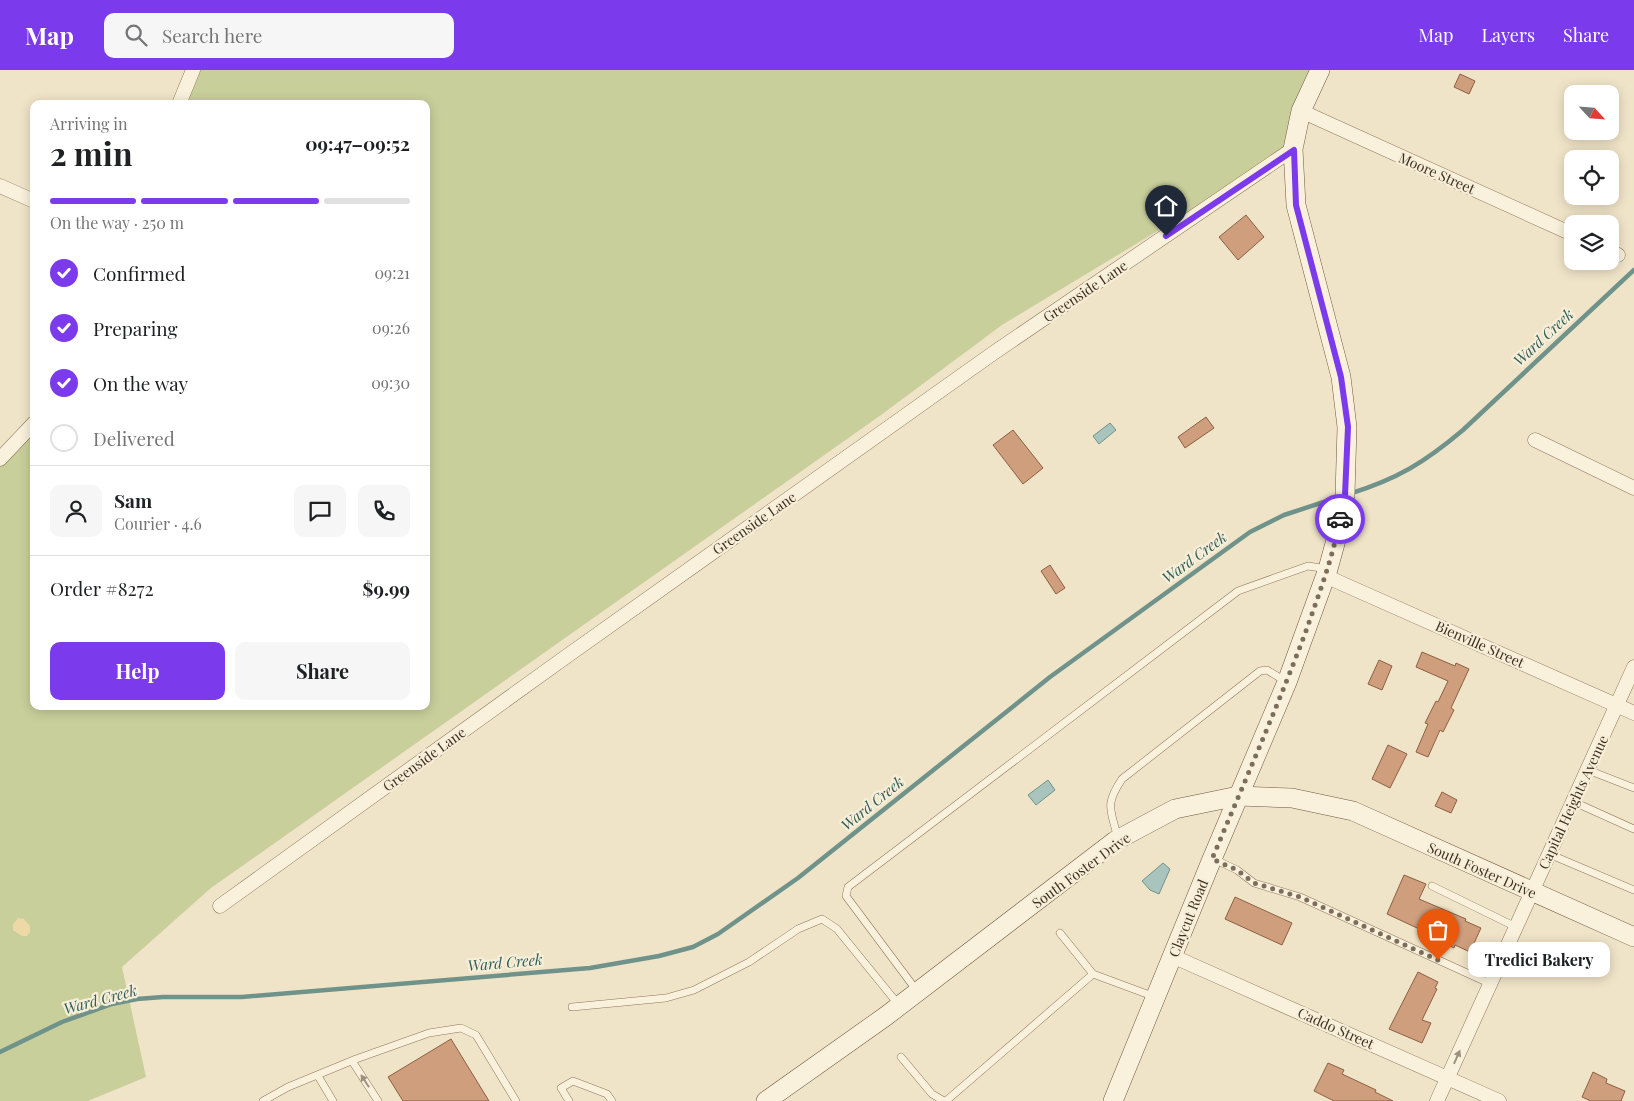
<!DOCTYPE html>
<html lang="en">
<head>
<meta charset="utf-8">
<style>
	body { margin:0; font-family:"Playfair Display",serif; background:#f6f6f6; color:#202124; height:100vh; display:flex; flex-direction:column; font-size:19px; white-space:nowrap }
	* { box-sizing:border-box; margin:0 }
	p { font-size:16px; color:#757577 }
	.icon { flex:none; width:28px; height:28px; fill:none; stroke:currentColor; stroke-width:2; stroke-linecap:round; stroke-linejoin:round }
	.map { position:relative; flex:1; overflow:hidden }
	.panel { position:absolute; left:30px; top:30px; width:400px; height:610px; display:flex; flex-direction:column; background:#fff; border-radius:10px; box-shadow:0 2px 12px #0003 }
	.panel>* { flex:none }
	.needle { width:32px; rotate:116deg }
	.controls { position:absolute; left:1564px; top:15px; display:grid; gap:10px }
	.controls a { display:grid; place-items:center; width:55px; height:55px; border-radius:10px; background:#fff; box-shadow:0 2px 12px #0003; font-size:25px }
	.pin { position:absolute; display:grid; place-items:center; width:42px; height:42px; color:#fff; margin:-51px -21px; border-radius:50% 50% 50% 0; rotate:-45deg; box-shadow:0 0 5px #0007 }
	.pin .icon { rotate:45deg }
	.courier { position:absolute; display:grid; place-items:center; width:50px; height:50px; margin:-25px; border:4px solid #7c3aed; border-radius:50%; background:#fff; color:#222; box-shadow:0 1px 6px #0007 }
	.bubble { position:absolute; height:35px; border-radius:10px; background:#fff; box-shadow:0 2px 12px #0003; font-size:16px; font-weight:700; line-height:35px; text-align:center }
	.summary em { font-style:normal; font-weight:700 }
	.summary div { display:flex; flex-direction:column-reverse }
	.summary { display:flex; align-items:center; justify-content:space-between; height:85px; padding:0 20px }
	h1 { font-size:32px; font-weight:700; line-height:38px }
	.bar { display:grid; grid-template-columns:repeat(4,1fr); gap:8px 5px; align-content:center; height:60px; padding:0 20px }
	.bar i { height:6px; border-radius:4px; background:#e0e0e0 }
	.bar .selected { background:#7c3aed }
	.bar p { grid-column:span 4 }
	.line { display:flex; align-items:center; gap:12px; padding:0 20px; border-top:1px solid #e0e0e0 }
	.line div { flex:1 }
	.round { display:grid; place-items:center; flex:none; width:52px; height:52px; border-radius:10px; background:#f6f6f6 }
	ol { padding:0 20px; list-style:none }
	li { display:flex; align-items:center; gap:15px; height:55px }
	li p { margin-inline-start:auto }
	li .icon { padding:5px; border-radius:50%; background:#7c3aed; color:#fff; stroke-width:4 }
	li:last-child { color:#757577 }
	li i { width:28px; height:28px; border:2px solid #e0e0e0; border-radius:50% }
	.primary-button { display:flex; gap:10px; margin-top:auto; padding:10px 20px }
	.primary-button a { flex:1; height:58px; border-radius:10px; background:#7c3aed; color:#fff; font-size:20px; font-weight:700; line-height:58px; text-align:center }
	.primary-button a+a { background:#f6f6f6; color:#202124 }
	header { display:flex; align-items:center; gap:30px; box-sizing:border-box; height:70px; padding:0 25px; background:#7c3aed; color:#fff }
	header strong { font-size:24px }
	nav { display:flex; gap:28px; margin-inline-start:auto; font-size:18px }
	.search { width:350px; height:45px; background:#f6f6f6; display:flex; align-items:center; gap:12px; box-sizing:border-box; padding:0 18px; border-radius:10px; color:#757577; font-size:19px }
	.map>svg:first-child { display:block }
	.green { fill:#c9cf9b }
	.sand { fill:#ecd9a5 }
	.water { fill:#a9c4bc; stroke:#6f938a }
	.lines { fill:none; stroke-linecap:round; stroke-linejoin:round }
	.stream { stroke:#6f938a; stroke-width:4.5 }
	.building { fill:#cf9f7d; stroke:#8d5f41 }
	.lane-casing { stroke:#8d765c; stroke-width:8 }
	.street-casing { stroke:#8d765c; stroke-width:15 }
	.secondary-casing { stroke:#6f573f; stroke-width:20 }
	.lane { stroke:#faf1dc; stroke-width:7 }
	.street { stroke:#faf1dc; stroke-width:14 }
	.secondary { stroke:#faf1dc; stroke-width:19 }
	.oneway { fill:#9c907e }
	.done { stroke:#7c6e5b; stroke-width:5; stroke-dasharray:0 9 }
	.route { stroke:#7c3aed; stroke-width:6 }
	.labels { text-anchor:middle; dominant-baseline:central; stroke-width:4.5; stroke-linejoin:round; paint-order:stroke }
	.street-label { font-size:14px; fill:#3d2e20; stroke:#f7eed8 }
	.water-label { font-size:15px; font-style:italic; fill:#2f5d5a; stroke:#f7eed8 }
</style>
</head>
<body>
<header>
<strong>Map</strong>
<div class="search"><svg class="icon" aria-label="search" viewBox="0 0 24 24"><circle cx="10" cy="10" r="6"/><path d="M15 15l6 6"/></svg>Search here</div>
<nav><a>Map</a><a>Layers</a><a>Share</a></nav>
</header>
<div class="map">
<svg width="1634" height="1031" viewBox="0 0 1634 1031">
	<rect width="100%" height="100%" fill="#f0e4c8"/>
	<path class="green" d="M192,0H1325L1293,79L1002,255L881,345L211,818L122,897L146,1007L88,1031H0V390L34,353V636H426V34H177Z"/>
	<path class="sand" d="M18,848L24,849L30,856V862L27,866H22L13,860V854Z"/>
	<g class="water">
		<path d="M1110,353L1116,360L1099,374L1093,366Z"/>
		<path d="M1048,710L1055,720L1036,735L1028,725Z"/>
		<path d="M1163,793L1170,799L1159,824L1150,820L1142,811Z"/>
	</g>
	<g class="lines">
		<g class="stream">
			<path d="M1349,424C1397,409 1424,393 1463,360L1634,200"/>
			<path d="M0,982L62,952L112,934L137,929L163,927H242L590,898L659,886L693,877L718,864L798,808L1050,607L1250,462L1284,445L1339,427"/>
		</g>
	</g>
	<g class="building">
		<path d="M1460,4L1475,11L1469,24L1454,17Z"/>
		<path d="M1246,145L1264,167L1238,190L1219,167Z"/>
		<path d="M1206,347L1214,358L1185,378L1178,367Z"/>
		<path d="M1013,360L1043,398L1023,414L993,375Z"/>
		<path d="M1050,495L1065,518L1056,524L1041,501Z"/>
		<path d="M1422,582L1455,596L1456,593L1469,599L1451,638L1454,640L1443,662L1440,660L1428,687L1416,682L1428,654L1425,653L1436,631L1438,632L1448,611L1416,597Z"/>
		<path d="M1379,590L1392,596L1382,620L1368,614Z"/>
		<path d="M1388,675L1407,684L1390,718L1372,709Z"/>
		<path d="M1442,722L1457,730L1451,743L1435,736Z"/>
		<path d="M1404,805L1426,814L1419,829L1466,849L1465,851L1481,858L1470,882L1455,875L1454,878L1430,866V864L1387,844Z"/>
		<path d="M1235,827L1292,853L1282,875L1225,849Z"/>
		<path d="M1418,902L1438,912L1435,918L1437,919L1422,950L1431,953L1422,973L1389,959Z"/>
		<path d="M451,969L489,1031H403L388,1007Z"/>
		<path d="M1328,993L1344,1000L1342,1004L1376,1020L1375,1022L1393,1031H1334L1314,1021Z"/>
		<path d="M1593,1002L1607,1009L1606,1013L1625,1021L1621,1031H1591L1582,1027Z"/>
	</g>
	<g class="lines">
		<defs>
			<g id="lane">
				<path d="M1588,700L1634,718"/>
				<path d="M1574,732L1634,759"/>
				<path d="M1118,769C1111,739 1104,736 1122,709L1260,601L1267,600L1287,612"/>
				<path d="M1549,784L1634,820"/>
				<path d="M1214,789L1237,800L1254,813L1300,827L1491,914"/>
				<path d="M1432,816L1516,857"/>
				<path d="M1060,863L1093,904L1155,927"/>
				<path d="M917,921L846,826L848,817L1238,521L1308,496L1328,499"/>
				<path d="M572,937L666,928L694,920L749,892L798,859L822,849L837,859L898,934"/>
				<path d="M901,987L932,1024L944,1031"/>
				<path d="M352,991L378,1031"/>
				<path d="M318,1006L333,1031"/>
				<path d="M263,1031L288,1017L356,989L429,963L461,958L476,965L516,1031"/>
				<path d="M569,1031L561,1018L573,1011L607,1024L612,1031"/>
				<path d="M946,1031L1093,904"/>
			</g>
			<g id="street">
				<path d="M179,34L193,0"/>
				<path d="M1301,41L1572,164"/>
				<path d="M0,116L34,131"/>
				<path d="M1610,181L1618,185"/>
				<path d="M1535,370L1634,418"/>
				<path d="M0,389L34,353"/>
				<path d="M1325,506L1634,643"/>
				<path d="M220,836L560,591L992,284L1293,79"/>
				<path d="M1172,886L1499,1031"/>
				<path d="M1437,1031L1634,597"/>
			</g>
			<g id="secondary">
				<path d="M766,1031L886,946L1115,771L1175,739L1238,726L1292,728L1353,741L1634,867"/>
				<path d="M1113,1031L1212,789L1287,612L1328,499L1339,459L1345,425L1347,357L1341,307L1296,135L1293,79L1301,41L1320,0"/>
			</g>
		</defs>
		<use href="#lane" class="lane-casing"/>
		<use href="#street" class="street-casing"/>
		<use href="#secondary" class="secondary-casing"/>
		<use href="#lane" class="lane"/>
		<use href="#street" class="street"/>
		<use href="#secondary" class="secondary"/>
	</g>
	<defs><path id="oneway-solid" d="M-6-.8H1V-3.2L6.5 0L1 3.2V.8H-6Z" transform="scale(1.25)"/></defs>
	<g class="oneway">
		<use href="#oneway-solid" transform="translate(1457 987) rotate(-66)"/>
		<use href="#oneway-solid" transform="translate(365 1011) rotate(-123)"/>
	</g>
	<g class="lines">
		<path class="done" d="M1340,449C1333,487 1319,524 1306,561C1277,638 1244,713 1212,789L1237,800L1254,813L1300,827L1438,890"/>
		<path class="route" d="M1166,166L1294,80L1296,135L1341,307L1348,357L1345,425L1340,449"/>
	</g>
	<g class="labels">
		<g class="street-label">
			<text transform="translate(1437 103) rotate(24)">Moore Street</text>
			<text transform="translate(1085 221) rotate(-34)">Greenside Lane</text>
			<text transform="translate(754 453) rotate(-35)">Greenside Lane</text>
			<text transform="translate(1480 574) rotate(24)">Bienville Street</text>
			<text transform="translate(424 689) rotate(-36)">Greenside Lane</text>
			<text transform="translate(1573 732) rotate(-65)">Capital Heights Avenue</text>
			<text transform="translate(1081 800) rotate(-36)">South Foster Drive</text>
			<text transform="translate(1482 800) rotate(24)">South Foster Drive</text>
			<text transform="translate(1188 848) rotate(-68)">Claycut Road</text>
			<text transform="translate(1336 958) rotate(24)">Caddo Street</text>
		</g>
		<g class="water-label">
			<text transform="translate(1543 267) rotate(-43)">Ward Creek</text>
			<text transform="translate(1194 487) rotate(-36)">Ward Creek</text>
			<text transform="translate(872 733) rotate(-39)">Ward Creek</text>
			<text transform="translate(505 892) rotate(-5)">Ward Creek</text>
			<text transform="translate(100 929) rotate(-15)">Ward Creek</text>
		</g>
	</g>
</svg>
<div class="controls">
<a><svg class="needle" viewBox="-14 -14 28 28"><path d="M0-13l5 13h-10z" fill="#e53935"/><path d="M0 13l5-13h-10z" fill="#757577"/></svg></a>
<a><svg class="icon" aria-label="locate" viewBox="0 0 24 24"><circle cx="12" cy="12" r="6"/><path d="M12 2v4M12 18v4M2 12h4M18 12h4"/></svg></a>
<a><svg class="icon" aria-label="layers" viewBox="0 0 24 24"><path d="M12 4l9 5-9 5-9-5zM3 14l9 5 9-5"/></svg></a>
</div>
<div class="pin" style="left:1438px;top:890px;background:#ea580c"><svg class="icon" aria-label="bag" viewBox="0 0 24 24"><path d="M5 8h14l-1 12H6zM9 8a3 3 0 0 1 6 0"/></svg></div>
<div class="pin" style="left:1166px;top:166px;background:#1f2937"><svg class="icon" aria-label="home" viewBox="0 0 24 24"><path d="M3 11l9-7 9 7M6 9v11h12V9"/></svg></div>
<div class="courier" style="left:1340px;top:449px"><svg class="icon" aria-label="car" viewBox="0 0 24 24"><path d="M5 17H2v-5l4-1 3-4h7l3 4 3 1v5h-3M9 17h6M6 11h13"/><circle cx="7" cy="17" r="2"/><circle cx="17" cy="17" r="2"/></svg></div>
<div class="bubble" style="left:1468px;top:872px;width:142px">Tredici Bakery</div>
<section class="panel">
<div class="summary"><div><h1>2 min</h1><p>Arriving in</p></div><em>09:47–09:52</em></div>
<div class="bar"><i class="selected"></i><i class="selected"></i><i class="selected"></i><i></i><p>On the way · 250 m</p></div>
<ol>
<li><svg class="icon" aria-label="check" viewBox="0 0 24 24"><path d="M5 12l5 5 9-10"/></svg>Confirmed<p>09:21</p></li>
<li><svg class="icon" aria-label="check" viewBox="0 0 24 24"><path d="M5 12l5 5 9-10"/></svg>Preparing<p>09:26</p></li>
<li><svg class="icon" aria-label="check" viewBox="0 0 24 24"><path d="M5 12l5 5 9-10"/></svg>On the way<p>09:30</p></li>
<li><i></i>Delivered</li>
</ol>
<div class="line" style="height:90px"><a class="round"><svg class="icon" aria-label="person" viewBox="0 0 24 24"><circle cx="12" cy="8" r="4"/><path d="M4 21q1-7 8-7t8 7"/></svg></a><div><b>Sam</b><p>Courier · 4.6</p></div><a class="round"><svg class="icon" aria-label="chat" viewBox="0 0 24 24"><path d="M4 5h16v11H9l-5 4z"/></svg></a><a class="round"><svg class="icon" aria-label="phone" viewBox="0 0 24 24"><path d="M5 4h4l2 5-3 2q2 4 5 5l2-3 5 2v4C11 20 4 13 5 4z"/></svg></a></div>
<div class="line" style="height:65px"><div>Order #8272</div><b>$9.99</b></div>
<div class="primary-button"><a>Help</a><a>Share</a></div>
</section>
</div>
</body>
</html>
